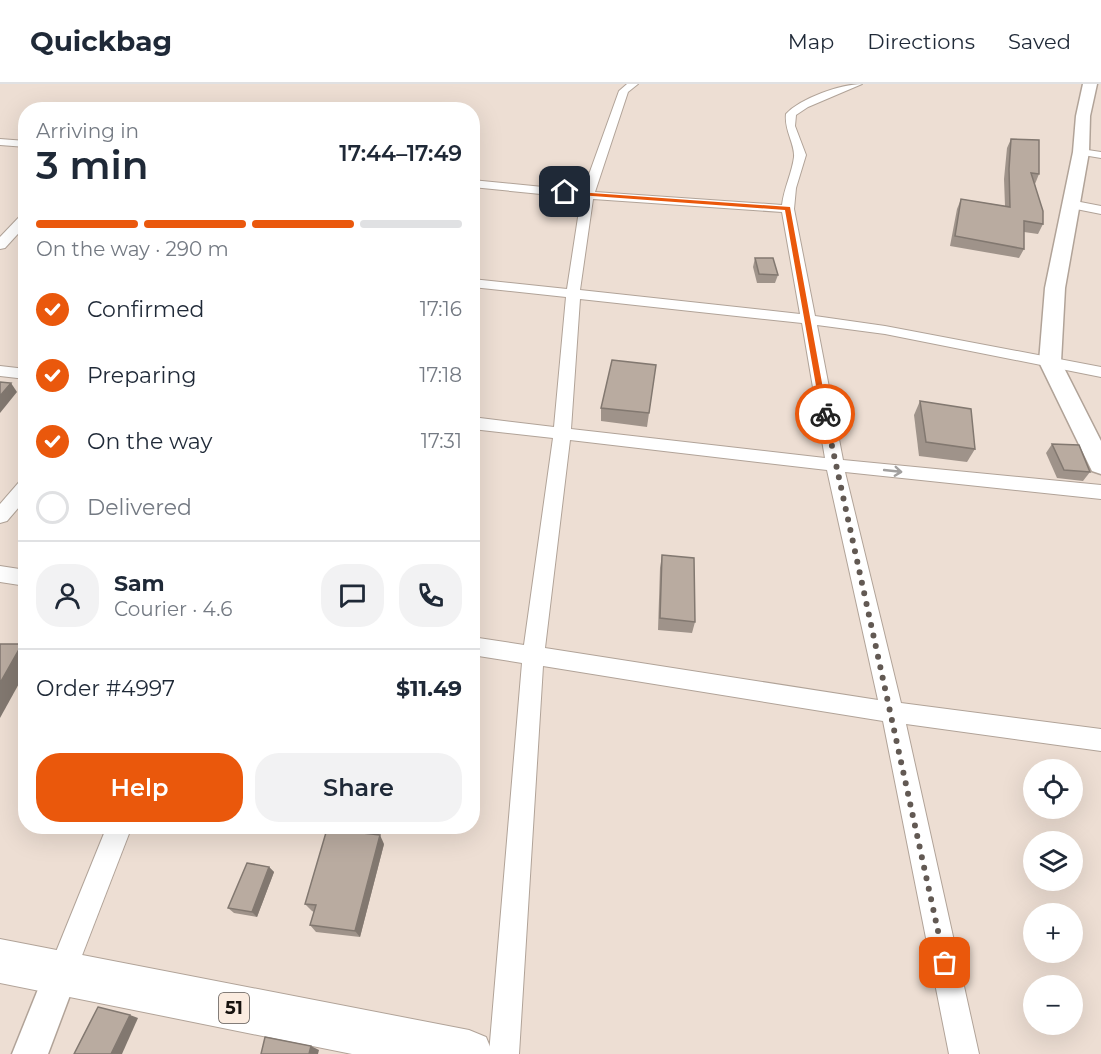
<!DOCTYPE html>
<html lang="en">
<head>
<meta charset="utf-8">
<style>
	body { margin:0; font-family:Montserrat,sans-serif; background:#f2f2f3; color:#1f2937; height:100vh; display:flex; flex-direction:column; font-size:22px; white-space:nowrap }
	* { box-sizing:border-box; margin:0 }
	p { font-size:20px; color:#747a83 }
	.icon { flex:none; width:33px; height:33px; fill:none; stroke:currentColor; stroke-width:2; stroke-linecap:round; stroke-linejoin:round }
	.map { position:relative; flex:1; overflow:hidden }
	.sheet { position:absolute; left:18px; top:18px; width:462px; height:732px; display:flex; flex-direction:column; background:#fff; border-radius:24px; box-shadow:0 6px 24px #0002 }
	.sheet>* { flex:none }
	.tools { position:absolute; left:1023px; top:675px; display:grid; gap:12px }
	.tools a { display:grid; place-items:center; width:60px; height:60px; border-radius:50%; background:#fff; box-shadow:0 6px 24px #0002; font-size:30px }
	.pin { position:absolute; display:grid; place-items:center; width:51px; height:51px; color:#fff; margin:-26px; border-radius:12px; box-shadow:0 3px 9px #0006 }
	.courier { position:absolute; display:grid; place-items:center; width:60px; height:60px; margin:-30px; border:4px solid #ea580c; border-radius:50%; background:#fff; color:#222; box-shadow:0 2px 8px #0007 }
	.summary em { font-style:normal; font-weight:600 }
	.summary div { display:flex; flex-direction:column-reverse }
	.summary { display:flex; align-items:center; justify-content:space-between; height:102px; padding:0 18px }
	h1 { font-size:39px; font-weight:600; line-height:45px }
	.bar { display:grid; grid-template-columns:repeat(4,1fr); gap:9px 6px; align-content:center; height:72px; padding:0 18px }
	.bar i { height:8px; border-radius:4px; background:#e0e1e3 }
	.bar .current { background:#ea580c }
	.bar p { grid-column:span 4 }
	.line { display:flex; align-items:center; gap:15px; padding:0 18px; border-top:2px solid #e0e1e3 }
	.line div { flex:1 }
	.round { display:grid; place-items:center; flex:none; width:63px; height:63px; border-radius:24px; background:#f2f2f3 }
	ol { padding:0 18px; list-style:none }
	li { display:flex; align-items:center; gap:18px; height:66px }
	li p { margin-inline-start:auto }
	li .icon { padding:6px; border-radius:50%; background:#ea580c; color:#fff; stroke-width:4 }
	li:last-child { color:#747a83 }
	li i { width:33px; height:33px; border:3px solid #e0e1e3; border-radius:50% }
	.primary-button { display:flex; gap:12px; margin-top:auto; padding:12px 18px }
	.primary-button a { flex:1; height:69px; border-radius:24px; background:#ea580c; color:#fff; font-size:24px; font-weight:600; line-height:69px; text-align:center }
	.primary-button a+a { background:#f2f2f3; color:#1f2937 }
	header { display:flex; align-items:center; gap:36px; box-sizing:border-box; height:84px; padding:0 30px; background:#fff; border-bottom:2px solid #e0e1e3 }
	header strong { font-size:28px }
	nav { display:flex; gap:33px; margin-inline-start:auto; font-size:21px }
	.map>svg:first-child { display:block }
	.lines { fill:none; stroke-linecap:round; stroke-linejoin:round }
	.minor-casing { stroke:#b1a398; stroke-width:2 }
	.tertiary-casing { stroke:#b1a398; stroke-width:3 }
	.secondary-casing { stroke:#b1a398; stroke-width:3 }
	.trunk-casing { stroke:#b1a398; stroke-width:2 }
	.minor { fill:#fff; fill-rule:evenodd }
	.tertiary { fill:#fff; fill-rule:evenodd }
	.secondary { fill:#fff; fill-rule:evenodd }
	.trunk { fill:#fff; fill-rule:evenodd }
	.wall { fill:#9f938a }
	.shaded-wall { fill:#827870 }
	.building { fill:#b9aba0; stroke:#827870; stroke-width:1.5 }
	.oneway { stroke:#a2a09f }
	.route { fill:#ea580c }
	.done { stroke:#625953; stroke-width:6; stroke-dasharray:0 10.8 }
	.labels { text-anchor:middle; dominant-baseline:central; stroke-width:5; stroke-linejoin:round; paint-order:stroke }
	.shield { fill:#fbece0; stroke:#5b534d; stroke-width:1.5 }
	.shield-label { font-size:18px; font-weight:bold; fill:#17120e }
</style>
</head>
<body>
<header>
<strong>Quickbag</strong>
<nav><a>Map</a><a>Directions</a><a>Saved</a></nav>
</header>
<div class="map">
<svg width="1101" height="970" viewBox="0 0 1101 970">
	<rect width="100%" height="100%" fill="#edded3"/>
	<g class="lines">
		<defs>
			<g id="minor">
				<path d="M627,0H638L628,8L595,108L782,121C784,104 792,89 794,73C795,60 784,46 786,30C801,14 841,0 862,0L808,23L796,31L795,42L806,71L796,104L794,125L815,232L885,242L1101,283V293L885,250L817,241L843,376L1101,401V415L845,388L901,619L1101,645V667L906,640L979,970H949L883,637L543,582L519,970H489L522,579L472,571V553L524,561L553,354L472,345V333L554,343L566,213L472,203V195L567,205L581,114L472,103V96L583,107L619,7ZM593,115L782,128L800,230L580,206ZM580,215L802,239L825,374L571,345ZM570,356L827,386L878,616L545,564Z"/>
				<path d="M0,55L26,57V63L0,61Z"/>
				<path d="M1081,65L1101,68V74L1077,70L1075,68Z"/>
				<path d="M1070,116L1101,122V130L1066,123L1064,120Z"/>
				<path d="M26,129V141L5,164L0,165V153L22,130Z"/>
				<path d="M0,282L26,285V295L0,292Z"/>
				<path d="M26,396V415L7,437L0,439V420L20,397Z"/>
				<path d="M0,482L26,486V502L0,498Z"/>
				<path d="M107,742H132L71,900L61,904L51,900L47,890Z"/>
			</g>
			<path id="tertiary" d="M61,873L73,878L78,890L48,970H12L49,878Z"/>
			<path id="secondary" d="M1083,0H1097L1090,32L1089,68L1065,204L1061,278L1101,357V390L1092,387L1089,381L1039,278L1045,204L1073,68L1076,32Z"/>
			<path id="trunk" d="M0,855L469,946L486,953L493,970H352L0,899Z"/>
		</defs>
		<use href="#minor" class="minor-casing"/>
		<use href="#tertiary" class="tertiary-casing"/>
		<use href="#secondary" class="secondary-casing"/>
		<use href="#trunk" class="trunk-casing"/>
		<use href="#minor" class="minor"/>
		<use href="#tertiary" class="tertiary"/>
		<use href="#secondary" class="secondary"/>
		<use href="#trunk" class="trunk"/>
	</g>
	<g class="wall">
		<path d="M1011,55L1039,90L1035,100L1043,140L1038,150L1024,148V165L1019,174L950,162L957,125L961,115L1005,122L1004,95L1007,64Z"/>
		<path d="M755,174L778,191L775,199H757L753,183Z"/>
		<path d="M656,281L647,343L601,337V324Z"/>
		<path d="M920,317L975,365L967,378L919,372L914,331Z"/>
		<path d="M1052,360L1090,388L1083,397L1057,394L1046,369Z"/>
		<path d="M662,471L695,538L692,549L658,546L660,484Z"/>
		<path d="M384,760L360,853L316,848L310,841L314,828L312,827L305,820Z"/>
		<path d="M269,783L274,788L257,833L234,829L228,824Z"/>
	</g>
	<g class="shaded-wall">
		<path d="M11,299L17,308L0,329V312Z"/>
		<path d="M22,560L26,564V587L0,634V599Z"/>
		<path d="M380,751L384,760L360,853L355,847Z"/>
		<path d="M269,783L274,788L257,833L252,828Z"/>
		<path d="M130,931L138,934L122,970H111Z"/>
		<path d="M311,962L319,966L318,970H309Z"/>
	</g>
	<g class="building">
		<path d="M1011,55L1039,56V90L1031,89L1043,127V140L1024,137V165L955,152L961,115L1010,123L1009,85Z"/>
		<path d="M755,174H773L778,191L759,190Z"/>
		<path d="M612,276L656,281L649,329L601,324Z"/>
		<path d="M0,298L11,299L0,312Z"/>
		<path d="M920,317L971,325L975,365L926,358Z"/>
		<path d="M1052,360L1079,361L1090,388L1064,386Z"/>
		<path d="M662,471L694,474L695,538L660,534Z"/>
		<path d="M0,560H22L0,599Z"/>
		<path d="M327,745L380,751L355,847L310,841L316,821L305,820Z"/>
		<path d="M247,779L269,783L252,828L228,824Z"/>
		<path d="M98,923L130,931L111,970H74Z"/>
		<path d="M265,953L311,962L309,970H261Z"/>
	</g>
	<defs><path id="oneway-shaft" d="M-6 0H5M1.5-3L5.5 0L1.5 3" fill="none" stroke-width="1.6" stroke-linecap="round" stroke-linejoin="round" transform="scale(1.5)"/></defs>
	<use class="oneway" href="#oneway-shaft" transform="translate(893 387) rotate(6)"/>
	<path class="route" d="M563,107L790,123L828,332L821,330L785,126L565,110Z"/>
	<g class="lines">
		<path class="done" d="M825,330L945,879"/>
	</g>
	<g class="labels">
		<rect class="shield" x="219" y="909" width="30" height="30" rx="4.5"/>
		<g class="shield-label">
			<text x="234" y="924">51</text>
		</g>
	</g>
</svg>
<div class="tools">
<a><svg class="icon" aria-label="locate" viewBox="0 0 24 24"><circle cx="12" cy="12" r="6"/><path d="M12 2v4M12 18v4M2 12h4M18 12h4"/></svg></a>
<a><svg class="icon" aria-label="layers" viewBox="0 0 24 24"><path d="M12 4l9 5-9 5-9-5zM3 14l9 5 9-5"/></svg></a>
<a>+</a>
<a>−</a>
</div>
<div class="pin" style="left:945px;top:879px;background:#ea580c"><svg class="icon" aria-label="bag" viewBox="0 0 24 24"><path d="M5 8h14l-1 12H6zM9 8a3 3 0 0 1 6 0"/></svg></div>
<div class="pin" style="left:565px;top:108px;background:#1f2937"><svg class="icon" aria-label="home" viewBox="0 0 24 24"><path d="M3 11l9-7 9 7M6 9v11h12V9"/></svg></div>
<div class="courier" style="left:825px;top:330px"><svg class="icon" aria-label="bike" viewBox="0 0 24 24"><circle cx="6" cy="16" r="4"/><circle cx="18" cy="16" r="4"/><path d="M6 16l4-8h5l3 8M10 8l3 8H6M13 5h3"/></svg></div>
<section class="sheet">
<div class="summary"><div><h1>3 min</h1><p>Arriving in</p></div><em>17:44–17:49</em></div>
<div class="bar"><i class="current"></i><i class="current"></i><i class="current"></i><i></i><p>On the way · 290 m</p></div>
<ol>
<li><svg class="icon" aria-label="check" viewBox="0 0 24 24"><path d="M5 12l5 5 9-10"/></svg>Confirmed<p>17:16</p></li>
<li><svg class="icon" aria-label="check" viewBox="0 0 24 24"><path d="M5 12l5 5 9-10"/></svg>Preparing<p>17:18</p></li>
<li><svg class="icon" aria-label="check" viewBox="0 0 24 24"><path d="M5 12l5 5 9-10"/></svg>On the way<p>17:31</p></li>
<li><i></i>Delivered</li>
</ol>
<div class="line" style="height:108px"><a class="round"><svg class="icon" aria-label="person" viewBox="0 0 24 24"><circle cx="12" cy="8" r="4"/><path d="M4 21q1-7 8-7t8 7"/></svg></a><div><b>Sam</b><p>Courier · 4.6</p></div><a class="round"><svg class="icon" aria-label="chat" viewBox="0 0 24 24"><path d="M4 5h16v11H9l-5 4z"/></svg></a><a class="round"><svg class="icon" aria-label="phone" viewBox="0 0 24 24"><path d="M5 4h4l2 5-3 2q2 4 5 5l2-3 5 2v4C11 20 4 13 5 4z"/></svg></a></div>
<div class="line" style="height:78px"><div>Order #4997</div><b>$11.49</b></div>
<div class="primary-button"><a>Help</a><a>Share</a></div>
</section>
</div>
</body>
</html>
